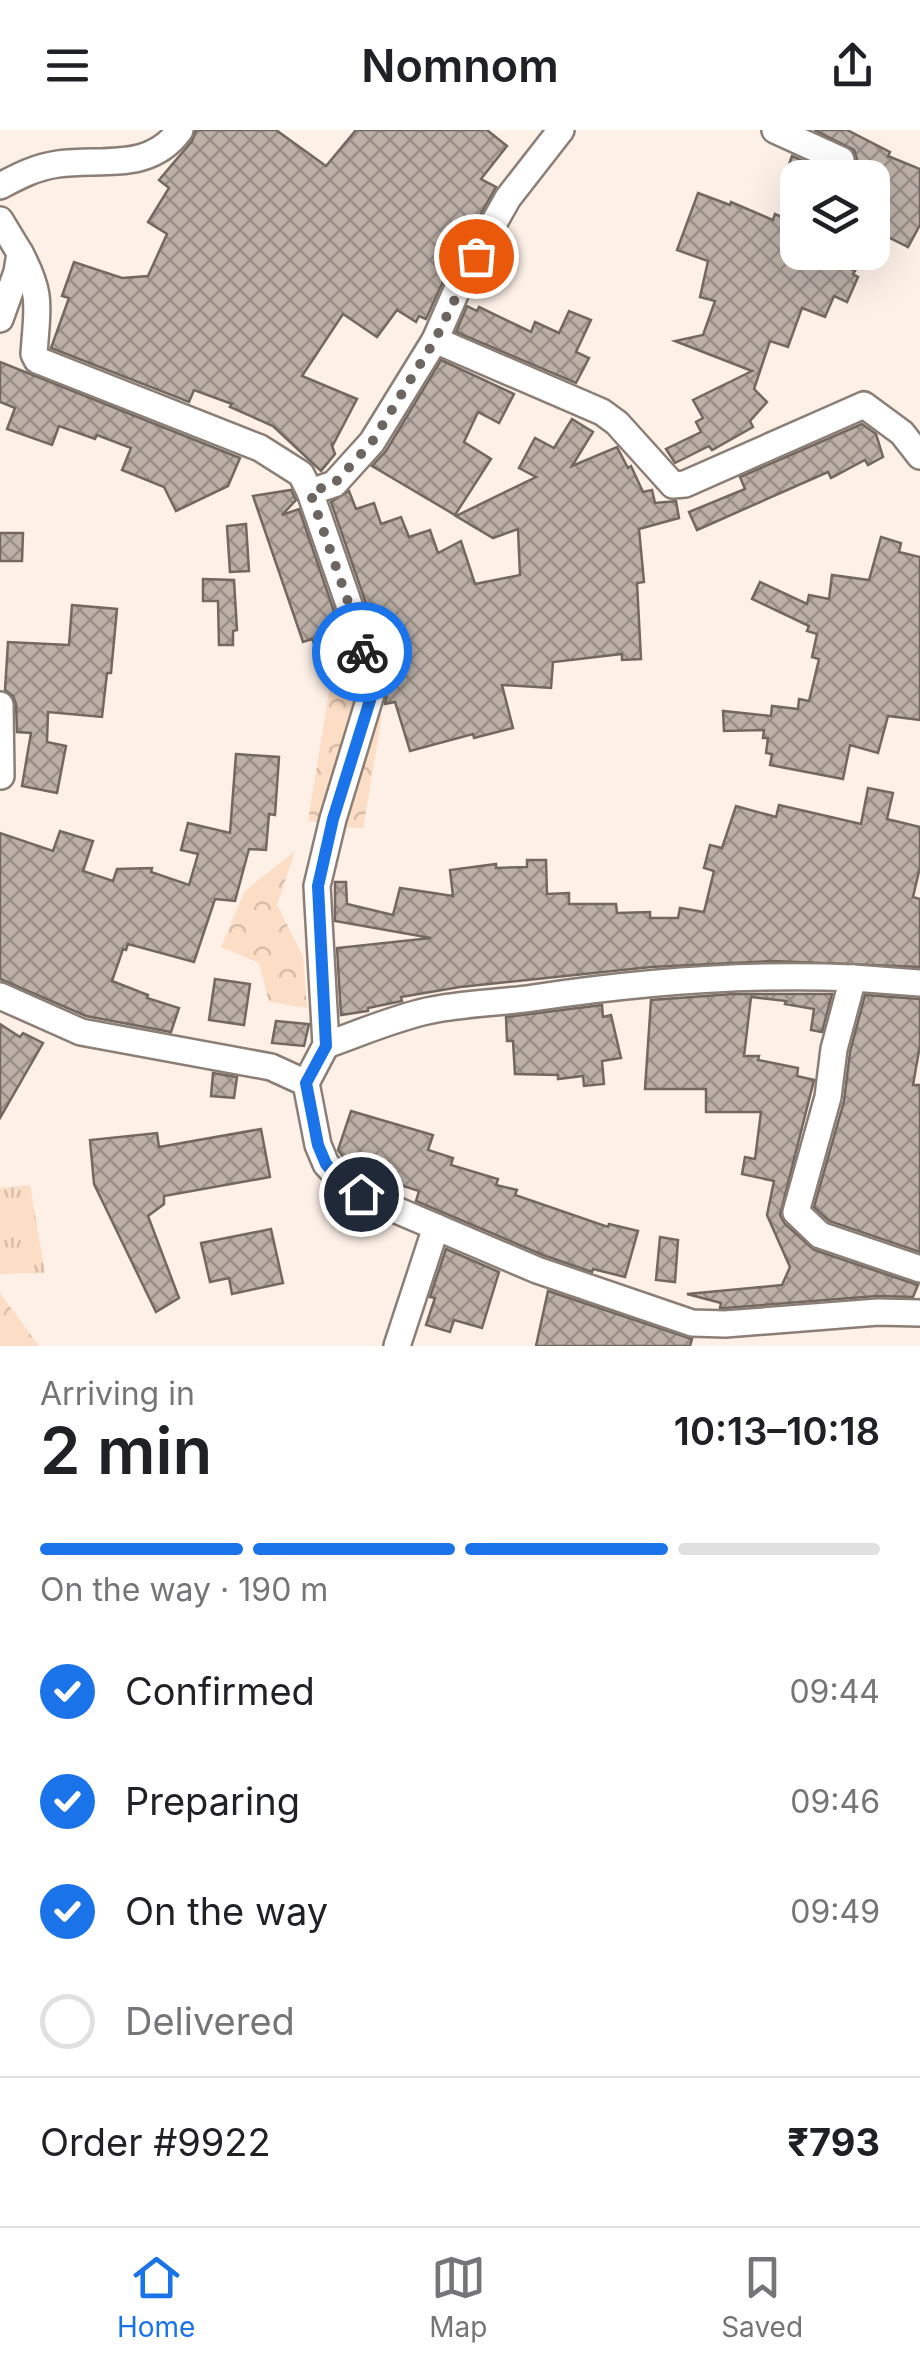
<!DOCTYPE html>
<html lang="en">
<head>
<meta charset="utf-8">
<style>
	body { margin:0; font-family:Inter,sans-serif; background:#f6f6f6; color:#202124; height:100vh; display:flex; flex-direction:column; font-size:38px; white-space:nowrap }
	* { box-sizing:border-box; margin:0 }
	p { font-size:32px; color:#757577 }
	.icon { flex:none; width:55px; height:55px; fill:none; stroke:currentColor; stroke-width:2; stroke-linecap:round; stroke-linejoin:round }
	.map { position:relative; height:1216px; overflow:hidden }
	.details { display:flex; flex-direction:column; background:#fff; flex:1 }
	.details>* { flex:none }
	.buttons { position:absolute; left:780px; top:30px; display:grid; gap:20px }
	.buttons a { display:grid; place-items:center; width:110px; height:110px; border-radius:20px; background:#fff; box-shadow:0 10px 40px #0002; font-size:50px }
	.pin { position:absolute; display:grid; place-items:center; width:85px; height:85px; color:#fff; margin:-42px; border:5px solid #fff; border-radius:50%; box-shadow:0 2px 10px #0007 }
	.courier { position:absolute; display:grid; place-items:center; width:100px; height:100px; margin:-50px; border:8px solid #1a73e8; border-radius:50%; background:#fff; color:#222; box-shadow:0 2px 12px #0007 }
	.overview em { font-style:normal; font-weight:600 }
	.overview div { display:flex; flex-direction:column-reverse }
	.overview { display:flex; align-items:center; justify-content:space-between; height:170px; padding:0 40px }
	h1 { font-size:65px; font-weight:600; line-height:75px }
	.bar { display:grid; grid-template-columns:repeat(4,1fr); gap:15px 10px; align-content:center; height:120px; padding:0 40px }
	.bar i { height:12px; border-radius:8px; background:#e0e0e0 }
	.bar .current { background:#1a73e8 }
	.bar p { grid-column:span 4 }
	.line { display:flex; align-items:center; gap:25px; padding:0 40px; border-top:2px solid #e0e0e0 }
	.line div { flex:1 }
	ol { padding:0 40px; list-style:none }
	li { display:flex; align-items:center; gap:30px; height:110px }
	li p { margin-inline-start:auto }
	li .icon { padding:10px; border-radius:50%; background:#1a73e8; color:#fff; stroke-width:4 }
	li:last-child { color:#757577 }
	li i { width:55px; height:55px; border:5px solid #e0e0e0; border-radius:50% }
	header { display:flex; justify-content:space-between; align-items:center; height:130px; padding:0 40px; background:#fff; font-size:45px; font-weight:600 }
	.menu { display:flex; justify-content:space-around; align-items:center; height:140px; border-top:2px solid #e0e0e0; background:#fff; font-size:28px; color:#757577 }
	.menu a { display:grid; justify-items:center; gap:5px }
	.menu .current { color:#1a73e8 }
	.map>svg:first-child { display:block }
	.grass { fill:url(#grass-tufts) }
	.forest { fill:url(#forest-crowns) }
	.building { fill:url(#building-cross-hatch); stroke:#73685f; stroke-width:2.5 }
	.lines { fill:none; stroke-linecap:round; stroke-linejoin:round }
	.minor-casing { stroke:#8a7e76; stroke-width:30 }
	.minor { stroke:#fff; stroke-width:25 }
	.done { stroke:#6d6560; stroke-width:10; stroke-dasharray:0 18 }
	.route { stroke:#1a73e8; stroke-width:12 }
</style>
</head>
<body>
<header><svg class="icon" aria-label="menu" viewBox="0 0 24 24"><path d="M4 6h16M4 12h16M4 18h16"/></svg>Nomnom<svg class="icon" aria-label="share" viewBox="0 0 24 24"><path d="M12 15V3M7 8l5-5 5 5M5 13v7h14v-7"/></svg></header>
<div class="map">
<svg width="920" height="1216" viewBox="0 0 920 1216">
	<defs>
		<pattern id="grass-tufts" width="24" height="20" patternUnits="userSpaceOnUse" patternTransform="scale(2.5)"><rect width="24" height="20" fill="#fcddc5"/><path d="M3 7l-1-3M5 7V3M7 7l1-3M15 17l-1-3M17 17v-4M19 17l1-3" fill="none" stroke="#d8bda8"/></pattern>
		<pattern id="forest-crowns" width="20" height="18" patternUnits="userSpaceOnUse" patternTransform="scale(2.5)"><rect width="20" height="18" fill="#fcddc5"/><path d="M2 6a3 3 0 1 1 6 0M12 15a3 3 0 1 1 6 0" fill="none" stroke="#d8bda8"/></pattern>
		<pattern id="building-cross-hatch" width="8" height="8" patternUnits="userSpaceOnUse" patternTransform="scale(2.5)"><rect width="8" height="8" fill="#bcb0a7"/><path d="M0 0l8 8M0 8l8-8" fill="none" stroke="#988e87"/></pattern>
	</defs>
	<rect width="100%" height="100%" fill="#fdf0e7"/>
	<path class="grass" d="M30,1055L45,1143L0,1144V1058Z"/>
	<g class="forest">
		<path d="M330,555L382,585L363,699L308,691Z"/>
		<path d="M295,721L277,775L303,826L307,878L269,872L259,833L221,817L245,761Z"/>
		<path d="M0,1163L39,1216H0Z"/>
	</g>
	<g class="building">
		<path d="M196,0H276L326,36L356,0H487L507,16L481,49L496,57L445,147L426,189L419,186L416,192L397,180L377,207L343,184L302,246L357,269L333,315L331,313L335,324L321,341L273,296L230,277L232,274L194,260L189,272L51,218L69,168L62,166L74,132L122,148L148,146L167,104L148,92L169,58L159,50L192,11Z"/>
		<path d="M814,0H847L890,22L888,26L920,39V95L908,117L872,99V48H815L788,37L792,26L835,45L844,46L855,38L857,29L854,20Z"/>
		<path d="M698,63L730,75L731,72L773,90L775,84L798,94L786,121L824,138L828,128L855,141L853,144L858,147L847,172L834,166L825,187L802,178L788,217L770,211L754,259L767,272L750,291L753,297L712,320L709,316L675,333L666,319L701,302L696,292L703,288L693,270L752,241L675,211L703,205L715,171L700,167L708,131L677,120Z"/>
		<path d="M467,176L477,181L479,177L531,202L535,192L559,203L569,181L591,190L576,222L589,228L576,253L456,202Z"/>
		<path d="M441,230L514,264L499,293L478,282L464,312L491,329L455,385L372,336L386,321Z"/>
		<path d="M0,232L240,328L228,356L176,381L164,357L122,340L131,318L97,305L95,309L59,296L52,315L7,299L15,278L0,272Z"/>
		<path d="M572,289L593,302L572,336L617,317L628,338L631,336L643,362L652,360L655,373L676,371L679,388L639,399L644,452L637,453L641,529L622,530V524L553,532L551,558L502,555L513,598L474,608L473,604L410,621L395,572L385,574L387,560L370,485L331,372L349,361L356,379L374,373L381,394L401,387L409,407L430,400L438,423L461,411L475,454L520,445L518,399L493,408L456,386L536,347L519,338L535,308L554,318Z"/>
		<path d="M862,294L876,304L883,327L868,335L865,330L831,348L828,342L697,400L689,382L745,359L740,347Z"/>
		<path d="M291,360L296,370L282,385L299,379L338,493L349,540L338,545L327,521L319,525L312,509L303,512L253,366Z"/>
		<path d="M246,394L249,441L230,442L227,396Z"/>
		<path d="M0,403H23L22,431H0Z"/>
		<path d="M881,407L901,413L899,422L920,427V590L888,586L878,623L850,615L843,649L770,635L772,624L766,623L768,608H763L764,600L724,601L723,581L771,586L772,576L798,579L799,569L809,571L819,529L812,527L817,504L807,501L809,496L752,469L760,452L807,474L809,465L829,469L832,445L869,450Z"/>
		<path d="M203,449L234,450L237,500L233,501V515H219L218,471H203Z"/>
		<path d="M72,475L117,479L111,543H107L102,587L48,582L47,612L66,616L57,663L22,656L31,603L17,602L16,574L13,566L5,560L8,512L69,515Z"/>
		<path d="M236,624L279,627L275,685L269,684L266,720L249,719L235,771L215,769L194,832L128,814L126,820L123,819L112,851L148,865L147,868L179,878L171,902L86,886L0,849V703L53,721L60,701L93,711L83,741L113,751L117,739L152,738L151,742L189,755L198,724L181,720L188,693L230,703Z"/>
		<path d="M868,658L893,663L887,689L920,697V737L913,767L920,769V837L772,831L651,837L460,857L401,867L402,871L368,878V881L341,885L337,818L431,808L335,791V752H346L347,774L393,785L400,758L453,766L450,740L496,734V738L527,737V730H546L547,764L569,763V774H616L617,783L650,782V788H678L680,778L704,782L714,741L704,738L710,715L722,718L736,676L776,687L779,675L861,694Z"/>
		<path d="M215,849L250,854L244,895L209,890Z"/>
		<path d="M733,864H832L822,902L811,900L814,879L785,874L786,871L751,867L744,926H759L758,930L798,938L797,946L814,950L780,1085L785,1094L814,1120L918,1155L913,1167L877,1166L725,1178H720L721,1173L687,1164L782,1155L790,1137L767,1085L774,1051L742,1044L745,1027L755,1029L761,982H706V959H645L651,870Z"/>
		<path d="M865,865L920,869V915L913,955H920V1122L829,1091L814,1077L844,971L850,922Z"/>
		<path d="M602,875L603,887L611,885L621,928L602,931L604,954L584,956L583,946L558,949V945L515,944L513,911H507L506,887Z"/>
		<path d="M276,891L309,894L304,916L272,913Z"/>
		<path d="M0,894L20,907L23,903L43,913L0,988Z"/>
		<path d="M213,943L237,947L234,968L211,966Z"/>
		<path d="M351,981L433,1005L428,1020L453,1028L451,1035L498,1049L496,1055L517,1060L515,1065L608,1097L609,1094L638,1101L625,1147L593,1139L592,1142L543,1125L416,1071L419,1061L367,1044L366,1048L349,1035L338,1020Z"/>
		<path d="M261,999L270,1047L164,1066V1074L148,1086L179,1168L156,1182L94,1054L90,1010L157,1003L159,1017Z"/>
		<path d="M271,1099L283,1153L232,1164L229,1148L210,1152L201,1113Z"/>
		<path d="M660,1107L678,1110L675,1152L656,1150Z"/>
		<path d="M446,1119L499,1142L482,1198L454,1190L450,1202L426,1195L435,1168L430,1167Z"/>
		<path d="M548,1161L692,1209L690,1216H536Z"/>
	</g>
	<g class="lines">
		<defs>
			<g id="minor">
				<path d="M775,0L841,30"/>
				<path d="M0,56C19,46 36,37 58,34C103,28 150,42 180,0"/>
				<path d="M0,90L20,123L17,142L0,189"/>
				<path d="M20,123C43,166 37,177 34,224L37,230L260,318L301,344L310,362"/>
				<path d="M435,210L602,282L617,293L673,355L685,354L864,275L902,303L920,326"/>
				<path d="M0,575L1,646"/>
				<path d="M853,848L920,853"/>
				<path d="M0,866L81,902L271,937L306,953L318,1015L326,1034L338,1047L361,1065L537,1140L692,1193L725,1194L878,1182L920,1183"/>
				<path d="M326,915C360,903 392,889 427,881C462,873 499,873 533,868C640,852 745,843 853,848L834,919L828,967L796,1082L820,1105L920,1139"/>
				<path d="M306,953L326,915L317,756L333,689L371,564L354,489L310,362L334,354L372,312L435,210L459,155L508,68L561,0"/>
				<path d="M397,1216L436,1097"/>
			</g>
		</defs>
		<use href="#minor" class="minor-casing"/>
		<use href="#minor" class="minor"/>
	</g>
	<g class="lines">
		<path class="done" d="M362,522L354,489L310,362L334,354L372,312L435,210L476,126"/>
		<path class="route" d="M361,1064L338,1048L326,1034L318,1015L306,953L326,916L318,756L333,689L372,564L362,522"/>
	</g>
</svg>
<div class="buttons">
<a><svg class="icon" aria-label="layers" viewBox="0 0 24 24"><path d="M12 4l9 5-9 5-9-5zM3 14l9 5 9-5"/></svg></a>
</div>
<div class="pin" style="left:476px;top:126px;background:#ea580c"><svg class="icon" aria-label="bag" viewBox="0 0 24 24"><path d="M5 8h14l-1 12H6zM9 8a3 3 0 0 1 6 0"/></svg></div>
<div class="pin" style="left:361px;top:1064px;background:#1f2937"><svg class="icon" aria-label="home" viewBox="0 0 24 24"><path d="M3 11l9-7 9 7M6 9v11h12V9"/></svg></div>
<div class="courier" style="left:362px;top:522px"><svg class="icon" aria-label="bike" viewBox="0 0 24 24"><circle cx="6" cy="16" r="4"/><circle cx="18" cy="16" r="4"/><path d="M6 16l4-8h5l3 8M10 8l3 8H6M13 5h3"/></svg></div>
</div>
<section class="details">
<div class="overview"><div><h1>2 min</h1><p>Arriving in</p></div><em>10:13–10:18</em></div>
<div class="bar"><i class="current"></i><i class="current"></i><i class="current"></i><i></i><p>On the way · 190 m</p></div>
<ol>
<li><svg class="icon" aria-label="check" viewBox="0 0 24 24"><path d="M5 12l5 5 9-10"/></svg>Confirmed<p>09:44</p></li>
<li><svg class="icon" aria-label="check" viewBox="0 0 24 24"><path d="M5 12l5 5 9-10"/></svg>Preparing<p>09:46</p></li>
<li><svg class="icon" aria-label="check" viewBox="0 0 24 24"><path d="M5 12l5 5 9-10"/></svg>On the way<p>09:49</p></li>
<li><i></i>Delivered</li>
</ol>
<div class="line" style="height:130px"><div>Order #9922</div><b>₹793</b></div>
</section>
<nav class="menu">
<a class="current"><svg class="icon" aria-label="home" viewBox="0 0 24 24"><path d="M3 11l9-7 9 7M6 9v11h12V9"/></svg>Home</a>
<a><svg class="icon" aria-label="map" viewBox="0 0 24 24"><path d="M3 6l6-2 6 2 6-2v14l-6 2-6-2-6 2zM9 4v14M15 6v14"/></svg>Map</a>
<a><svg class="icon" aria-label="saved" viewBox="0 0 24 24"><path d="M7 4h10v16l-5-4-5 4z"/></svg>Saved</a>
</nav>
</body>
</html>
